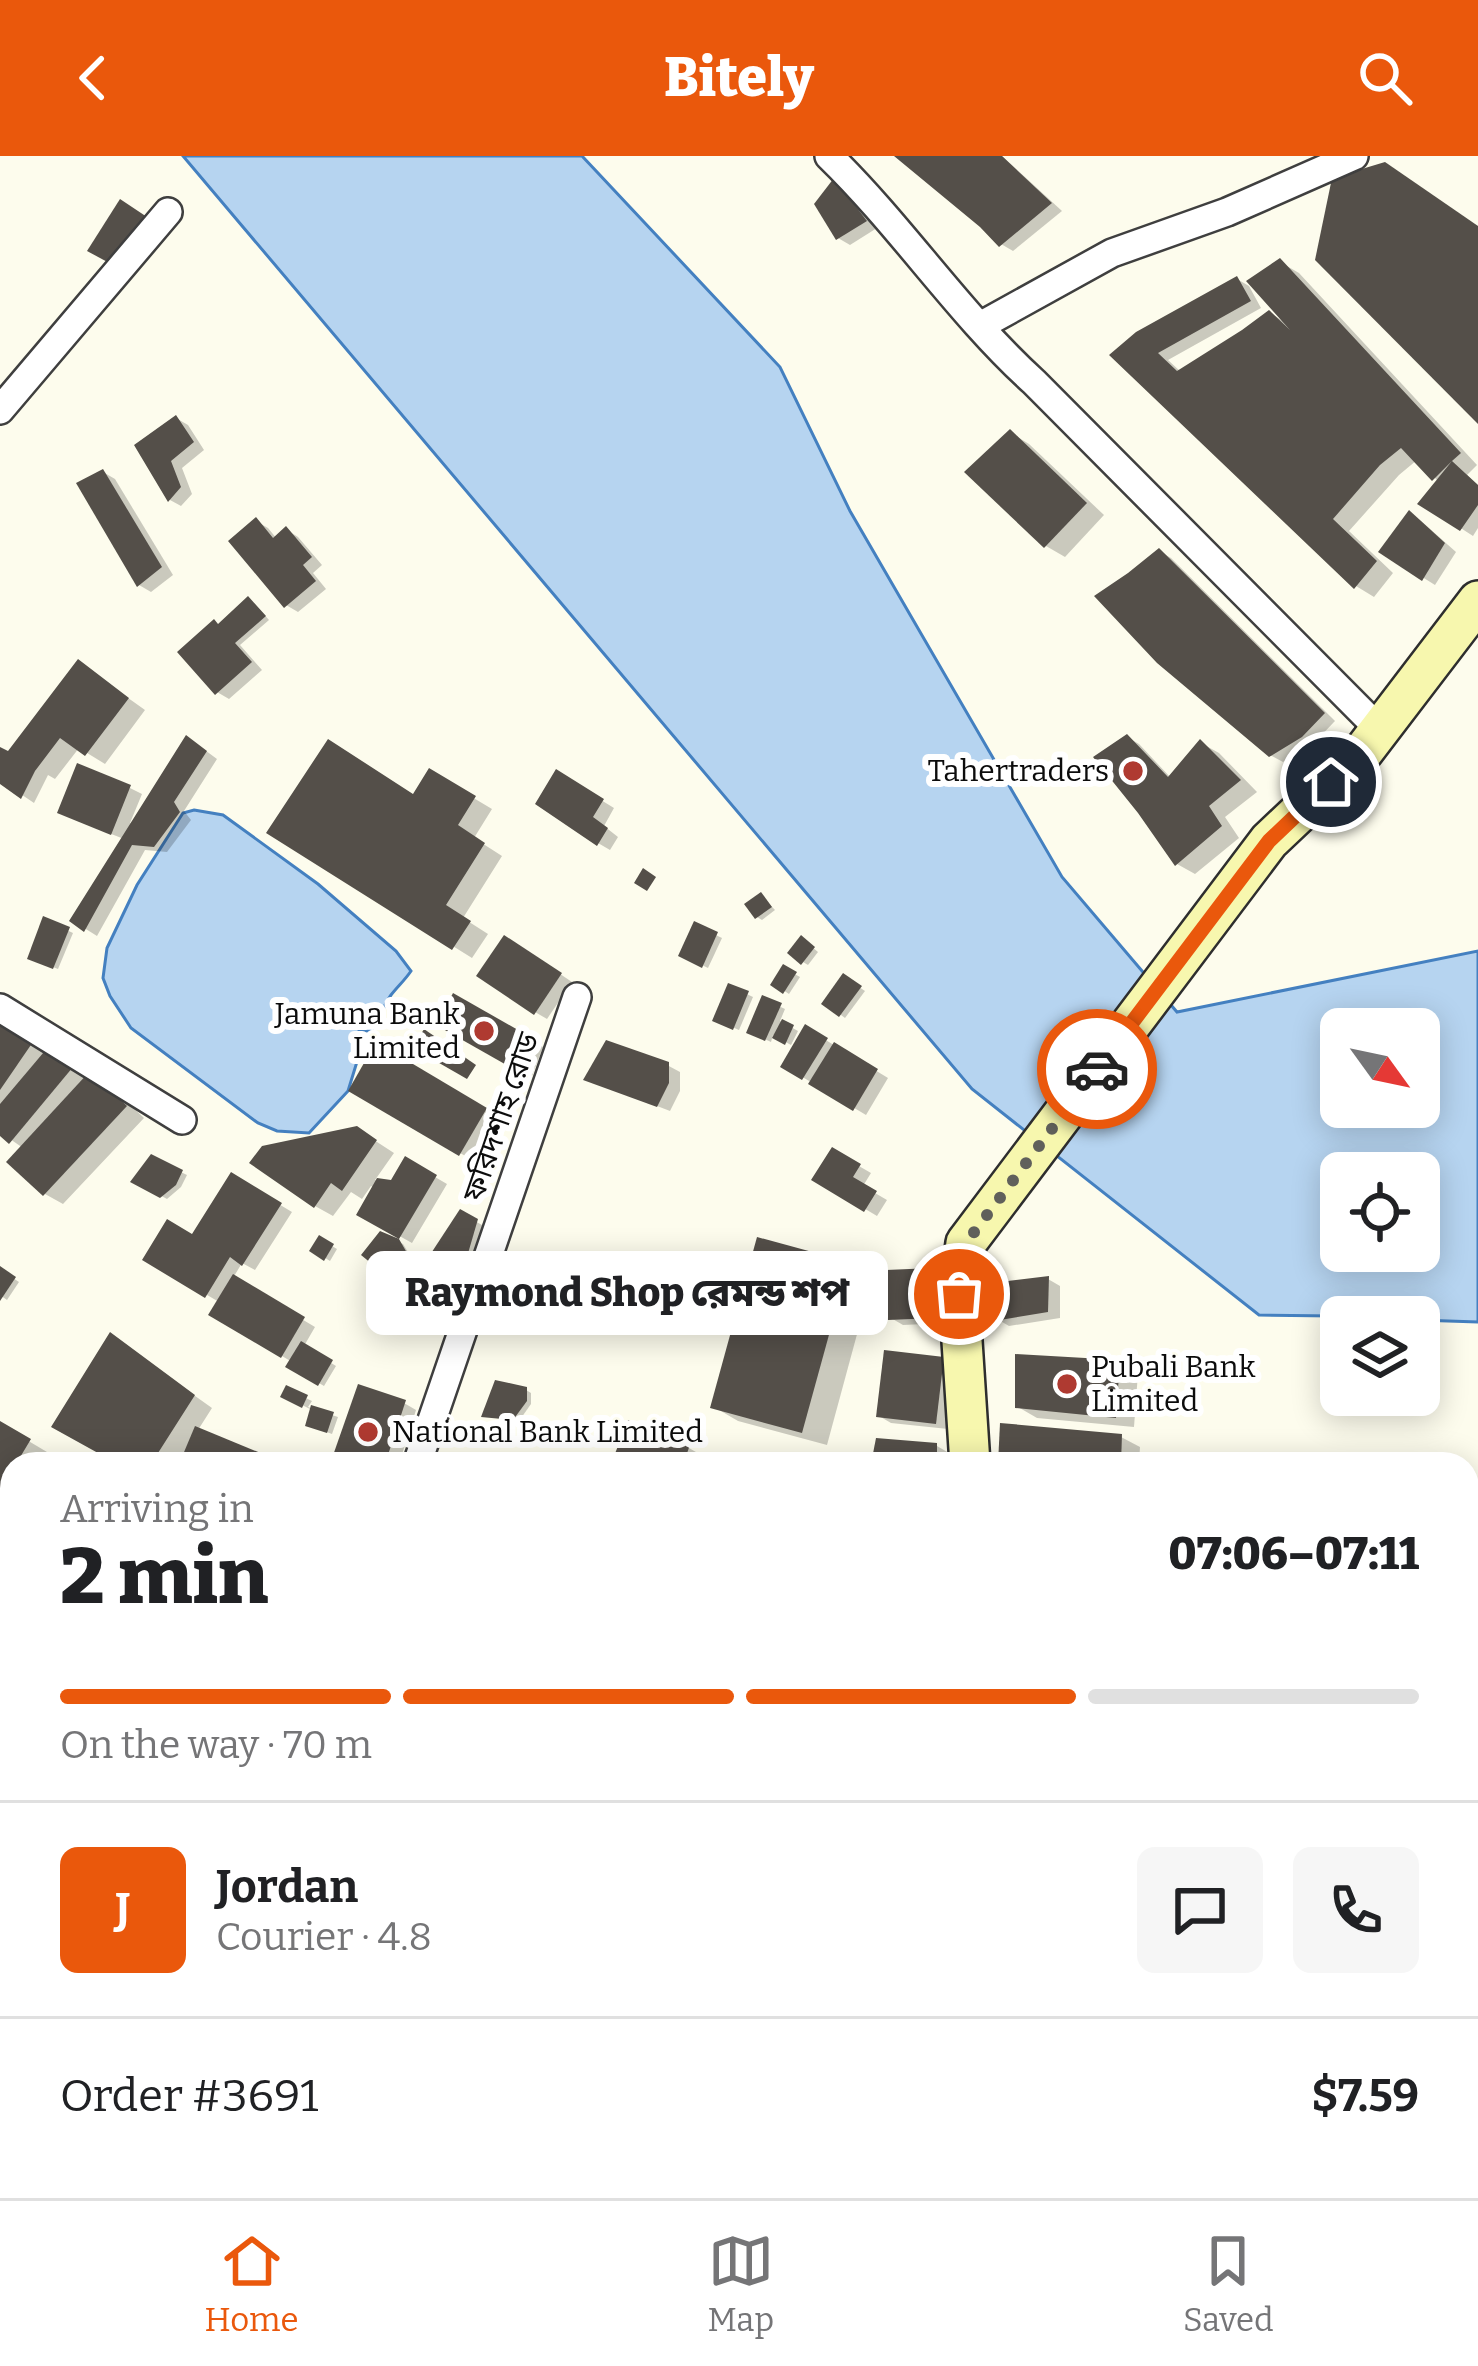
<!DOCTYPE html>
<html lang="en">
<head>
<meta charset="utf-8">
<style>
	body { margin:0; font-family:Bitter,"Noto Sans Bengali",serif; background:#f6f6f6; color:#202124; height:100vh; display:flex; flex-direction:column; font-size:45px; white-space:nowrap }
	* { box-sizing:border-box; margin:0 }
	p { font-size:39px; color:#757577 }
	.icon { flex:none; width:66px; height:66px; fill:none; stroke:currentColor; stroke-width:2; stroke-linecap:round; stroke-linejoin:round }
	.map { position:relative; flex:1; overflow:hidden }
	.drawer { position:absolute; left:0px; top:1296px; width:1479px; height:747px; display:flex; flex-direction:column; background:#fff; border-radius:36px 36px 0 0; box-shadow:0 6px 30px #0003 }
	.drawer>* { flex:none }
	.needle { width:78px; rotate:123deg }
	.buttons { position:absolute; left:1320px; top:852px; display:grid; gap:24px }
	.buttons a { display:grid; place-items:center; width:120px; height:120px; border-radius:18px; background:#fff; box-shadow:0 6px 30px #0003; font-size:60px }
	.pin { position:absolute; display:grid; place-items:center; width:102px; height:102px; color:#fff; margin:-51px; border:6px solid #fff; border-radius:50%; box-shadow:0 3px 12px #0007 }
	.courier { position:absolute; display:grid; place-items:center; width:120px; height:120px; margin:-60px; border:9px solid #ea580c; border-radius:50%; background:#fff; color:#222; box-shadow:0 3px 15px #0007 }
	.bubble { position:absolute; height:84px; border-radius:18px; background:#fff; box-shadow:0 6px 30px #0003; font-size:39px; font-weight:800; line-height:84px; text-align:center }
	.headline em { font-style:normal; font-weight:800 }
	.headline div { display:flex; flex-direction:column-reverse }
	.headline { display:flex; align-items:center; justify-content:space-between; height:204px; padding:0 60px }
	h1 { font-size:78px; font-weight:800; line-height:90px }
	.bar { display:grid; grid-template-columns:repeat(4,1fr); gap:18px 12px; align-content:center; height:144px; padding:0 60px }
	.bar i { height:15px; border-radius:9px; background:#e0e0e0 }
	.bar .active { background:#ea580c }
	.bar p { grid-column:span 4 }
	.line { display:flex; align-items:center; gap:30px; padding:0 60px; border-top:3px solid #e0e0e0 }
	.line div { flex:1 }
	.round { display:grid; place-items:center; flex:none; width:126px; height:126px; border-radius:18px; background:#f6f6f6 }
	header { display:flex; justify-content:space-between; align-items:center; height:156px; padding:0 60px; background:#ea580c; color:#fff; font-size:54px; font-weight:800 }
	.tabs { display:flex; justify-content:space-around; align-items:center; height:168px; border-top:3px solid #e0e0e0; background:#fff; font-size:33px; color:#757577 }
	.tabs a { display:grid; justify-items:center; gap:6px }
	.tabs .active { color:#ea580c }
	.map>svg:first-child { display:block }
	.water { fill:#b6d4f0; stroke:#4480c0; stroke-width:3; fill-rule:evenodd }
	.shadow { fill:#0003 }
	.building { fill:#544f49 }
	.lines { fill:none; stroke-linecap:round; stroke-linejoin:round }
	.minor-casing { stroke:#3f3f3f; stroke-width:32 }
	.secondary-casing { stroke:#2e2e2e; stroke-width:44 }
	.trunk-casing { stroke:#1d1d1d; stroke-width:50 }
	.minor { stroke:#fff; stroke-width:27 }
	.secondary { stroke:#f7f7ae; stroke-width:39 }
	.trunk { stroke:#eac568; stroke-width:45 }
	.done { stroke:#60605b; stroke-width:12; stroke-dasharray:0 21.6 }
	.route { stroke:#ea580c; stroke-width:15 }
	.poi-dot { fill:#af3a31; stroke:#fff; stroke-width:4.5 }
	.labels { text-anchor:middle; dominant-baseline:central; stroke-width:12; stroke-linejoin:round; paint-order:stroke }
	.poi-label { font-size:30px; fill:#0c0c0c; stroke:#fff; text-anchor:end }
	.street-label { font-size:30px; fill:#0c0c0c; stroke:#fff }
</style>
</head>
<body>
<header><svg class="icon" aria-label="back" viewBox="0 0 24 24"><path d="M15 5l-7 7 7 7"/></svg>Bitely<svg class="icon" aria-label="search" viewBox="0 0 24 24"><circle cx="10" cy="10" r="6"/><path d="M15 15l6 6"/></svg></header>
<div class="map">
<svg width="1478" height="2042" viewBox="0 0 1478 2042">
	<rect width="100%" height="100%" fill="#fdfced"/>
	<g class="water">
		<path d="M183,0H582L780,211L850,355L1062,721L1177,856L1478,795V1166L1419,1164V1161L1259,1159L972,933ZM1341,873H1419V951H1341ZM1341,1017H1419V1095H1341Z"/>
		<path d="M194,654L223,659L318,728L396,795L411,815C405,824 398,830 391,839C383,850 380,863 371,875H359L356,888L360,896L348,935L309,977L277,975L258,967L131,872L110,840L103,822L107,792L137,729L183,657Z"/>
	</g>
	<g class="shadow">
		<path d="M901,0H1002L1062,55L1013,95L1001,88Z"/>
		<path d="M835,26L846,33L877,72L850,89L838,82Z"/>
		<path d="M1280,106L1299,117L1477,309L1467,319L1478,329V372L1473,380L1422,347L1439,326L1417,304L1399,319L1349,375L1393,417L1374,441L1356,430L1113,200L1237,123L1249,130L1261,152L1168,204L1181,216L1270,157L1288,168Z"/>
		<path d="M176,262L188,269L204,294L182,312L192,338L181,350L170,344L138,290Z"/>
		<path d="M1011,277L1029,288L1104,359L1065,401L1046,390L968,316Z"/>
		<path d="M103,316L115,323L173,419L151,436L139,429Z"/>
		<path d="M1410,358L1421,365L1456,396L1435,429L1382,396Z"/>
		<path d="M256,365L268,372L277,383L287,374L298,381L322,409L313,417L326,433L298,456L286,449Z"/>
		<path d="M1159,395L1171,402L1335,565L1314,587L1283,606L1270,599Z"/>
		<path d="M254,447L269,464L240,489L262,514L229,543L217,536L220,470Z"/>
		<path d="M79,507L145,554L105,608L79,592L55,623L48,619L34,647L0,624V594L9,599Z"/>
		<path d="M1127,581L1139,588L1171,622L1201,587L1219,597L1257,636L1225,661L1239,682L1195,718L1177,708Z"/>
		<path d="M198,589L217,603L184,655L191,664L167,696L145,694L97,780L73,765L124,683L73,663L130,632L142,638L130,667L133,668Z"/>
		<path d="M430,616L492,653L474,682L502,700L463,762L488,778L472,802L270,676L414,641Z"/>
		<path d="M557,617L614,652L604,670L618,681L610,694L598,687Z"/>
		<path d="M761,739L775,754L762,764L757,761Z"/>
		<path d="M45,764L73,777L58,813L35,804Z"/>
		<path d="M695,769L722,782L708,812L681,799Z"/>
		<path d="M806,786L818,796L808,809L803,806Z"/>
		<path d="M517,789L572,826L547,863L535,856Z"/>
		<path d="M784,812L800,821L789,838L774,828Z"/>
		<path d="M844,821L865,835L845,862L825,847Z"/>
		<path d="M730,830L753,841L739,874L716,864Z"/>
		<path d="M454,841L543,891L532,920L440,867Z"/>
		<path d="M764,843L785,853L780,865L798,875L791,889L773,879L771,886L750,876Z"/>
		<path d="M0,861L61,901L87,923L109,929L144,962L63,1048L45,1038L23,992L0,976Z"/>
		<path d="M806,872L888,922L866,959L784,910Z"/>
		<path d="M377,890L504,965L479,1008L352,934Z"/>
		<path d="M667,909L680,916V935L670,955L587,923Z"/>
		<path d="M357,973L394,997L375,1024L393,1027L406,1004L447,1028L412,1087L360,1058L375,1032L371,1030L362,1043L351,1036L333,1060L315,1050Z"/>
		<path d="M833,995L871,1017L863,1030L887,1044L877,1060L815,1023Z"/>
		<path d="M152,1002L187,1019L181,1031L167,1043L134,1025Z"/>
		<path d="M232,1020L292,1056L255,1114L242,1107L233,1122L315,1171L304,1190L336,1210L324,1230L290,1210L292,1206L212,1158L219,1146L146,1103L193,1082Z"/>
		<path d="M461,1057L489,1073L454,1169L423,1160L411,1153Z"/>
		<path d="M380,1079L403,1088L411,1101L395,1121L365,1098Z"/>
		<path d="M320,1083L337,1093L330,1105L313,1094Z"/>
		<path d="M847,1109L872,1123L827,1289L738,1265L714,1251Z"/>
		<path d="M1,1114L19,1126L7,1144L0,1139Z"/>
		<path d="M933,1115L945,1122L946,1167L903,1169L891,1162Z"/>
		<path d="M1048,1123L1060,1130V1162L1009,1170L997,1163Z"/>
		<path d="M111,1180L212,1252L198,1274L280,1308H182L185,1300L182,1299L176,1308H107Z"/>
		<path d="M943,1204L955,1211L948,1273L891,1267L879,1260Z"/>
		<path d="M1119,1207L1138,1217L1134,1271L1037,1262L1018,1251Z"/>
		<path d="M287,1233L312,1245L308,1251L338,1261L332,1278L313,1271L312,1254L284,1240Z"/>
		<path d="M526,1234L531,1237V1248L519,1265L485,1259Z"/>
		<path d="M404,1247L416,1254L399,1308H333Z"/>
		<path d="M0,1268L47,1296L40,1308H12V1351L0,1344Z"/>
		<path d="M1121,1281L1140,1291L1139,1308H1001Z"/>
		<path d="M937,1290L949,1297L948,1308H874Z"/>
		<path d="M689,1292L701,1299L697,1308H614Z"/>
		<path d="M0,1400L12,1403V1482L0,1503Z"/>
		<path d="M0,1700L12,1707V1783L0,1804Z"/>
		<path d="M829,2031H930L949,2042H823Z"/>
		<path d="M1184,2031H1217L1223,2034L1224,2042H1160L1161,2034Z"/>
	</g>
	<g class="building">
		<path d="M894,0H1002L1052,47L999,91L980,71Z"/>
		<path d="M1385,6L1478,70V268L1315,104L1332,22Z"/>
		<path d="M834,22L867,65L836,84L814,48Z"/>
		<path d="M120,43L147,61L113,109L87,95Z"/>
		<path d="M1280,102L1461,297L1452,305L1478,329V349L1460,375L1417,348L1452,305L1432,325L1401,292L1380,309L1333,363L1377,405L1354,433L1109,199L1136,176L1237,120L1251,145L1158,197L1177,215L1242,174L1269,154L1290,174L1246,125Z"/>
		<path d="M176,259L194,286L171,305L181,331L168,346L134,289Z"/>
		<path d="M1010,273L1087,347L1044,392L964,316Z"/>
		<path d="M103,313L162,411L137,431L76,327Z"/>
		<path d="M1409,354L1445,387L1422,425L1378,396Z"/>
		<path d="M256,361L273,382L286,370L312,401L303,409L316,425L284,452L228,385Z"/>
		<path d="M1159,392L1325,557L1302,581L1269,601L1157,507L1094,440L1128,417Z"/>
		<path d="M248,440L266,460L235,487L252,506L215,539L177,496L214,463L218,468Z"/>
		<path d="M78,503L129,542L85,600L60,582L35,615L21,643L0,628V591L8,595Z"/>
		<path d="M1127,578L1168,621L1200,583L1241,624L1209,650L1222,670L1175,710L1138,657L1093,601Z"/>
		<path d="M186,579L207,595L174,646L180,656L154,691L132,689L84,776L69,765Z"/>
		<path d="M328,583L413,638L429,612L476,640L458,669L485,687L446,749L471,765L452,794L266,677Z"/>
		<path d="M77,607L131,629L111,679L57,657Z"/>
		<path d="M556,613L604,643L593,661L608,672L597,690L535,648Z"/>
		<path d="M643,712L656,721L647,735L634,727Z"/>
		<path d="M761,736L772,751L755,763L744,748Z"/>
		<path d="M43,760L70,771L53,813L27,803Z"/>
		<path d="M694,765L718,776L702,812L678,800Z"/>
		<path d="M504,779L562,817L534,859L476,820Z"/>
		<path d="M801,779L815,791L801,809L787,797Z"/>
		<path d="M783,808L797,816L783,838L770,829Z"/>
		<path d="M843,817L862,830L839,861L821,848Z"/>
		<path d="M728,827L749,835L733,874L712,865Z"/>
		<path d="M453,837L532,882L519,916L436,869Z"/>
		<path d="M762,839L782,847L765,885L746,877Z"/>
		<path d="M0,859L35,883L0,934Z"/>
		<path d="M782,863L794,869L785,889L772,882Z"/>
		<path d="M805,868L828,882L802,924L780,911Z"/>
		<path d="M424,873L476,909L467,923L413,892Z"/>
		<path d="M606,884L669,906V927L657,951L583,924Z"/>
		<path d="M376,886L487,952L459,1000L348,935Z"/>
		<path d="M834,886L878,913L853,955L808,928Z"/>
		<path d="M49,890L73,911L9,988L0,980V948Z"/>
		<path d="M90,915L127,950L43,1040L6,1006Z"/>
		<path d="M357,970L377,984L342,1035L331,1027L314,1052L249,1007L262,990Z"/>
		<path d="M832,991L861,1008L853,1021L877,1035L864,1056L811,1024Z"/>
		<path d="M151,998L183,1014L176,1029L160,1042L130,1026Z"/>
		<path d="M405,1000L437,1019L399,1083L407,1097L388,1121L361,1099L380,1075L399,1083L356,1059L377,1022L391,1024Z"/>
		<path d="M231,1016L282,1047L242,1110L230,1101L205,1142L142,1104L167,1063L192,1078Z"/>
		<path d="M460,1053L478,1063L462,1118L448,1154L441,1165L408,1154L426,1105Z"/>
		<path d="M319,1079L334,1088L324,1105L309,1095Z"/>
		<path d="M757,1081L849,1106L802,1277L710,1252Z"/>
		<path d="M0,1110L16,1121L0,1145Z"/>
		<path d="M933,1112L935,1162L888,1164L886,1114Z"/>
		<path d="M233,1118L305,1161L281,1202L208,1159Z"/>
		<path d="M1049,1120L1048,1156L994,1165L991,1127Z"/>
		<path d="M110,1176L195,1239L151,1308H104L107,1302L51,1271Z"/>
		<path d="M301,1185L333,1204L318,1230L285,1211Z"/>
		<path d="M884,1194L944,1201L936,1268L876,1261Z"/>
		<path d="M1015,1198L1120,1204L1116,1262L1015,1252Z"/>
		<path d="M495,1224L527,1231V1245L513,1264L481,1261Z"/>
		<path d="M358,1228L406,1244L385,1308H330Z"/>
		<path d="M286,1229L308,1239L302,1252L280,1241Z"/>
		<path d="M311,1249L334,1256L327,1277L305,1270Z"/>
		<path d="M628,1264L690,1289L683,1308H611Z"/>
		<path d="M0,1265L31,1283L16,1308H12V1315L0,1335Z"/>
		<path d="M1000,1267L1122,1278L1121,1308H998Z"/>
		<path d="M195,1270L287,1308H179Z"/>
		<path d="M876,1282L937,1287V1308H871Z"/>
		<path d="M0,1394L12,1399V1455L0,1476Z"/>
		<path d="M1467,1427L1478,1430V1503L1467,1500Z"/>
		<path d="M0,1697L12,1703V1741L0,1762Z"/>
		<path d="M825,2031H933L927,2042H819Z"/>
		<path d="M1213,2031L1215,2042H1157L1158,2032Z"/>
	</g>
	<g class="lines">
		<defs>
			<g id="minor">
				<path d="M829,0C902,71 959,158 1034,226L1381,575"/>
				<path d="M980,170L1112,97L1227,56L1354,0"/>
				<path d="M0,254L168,56"/>
				<path d="M0,852L182,964"/>
				<path d="M417,1308L577,841"/>
				<path d="M0,1545L12,1550"/>
				<path d="M147,2042L152,2031"/>
				<path d="M1268,2042V2031"/>
			</g>
			<path id="secondary" d="M970,1308L959,1139L966,1087L1269,685L1362,597L1478,445"/>
			<g id="trunk">
				<path d="M1467,1573L1478,1572"/>
				<path d="M1467,1612H1478"/>
				<path d="M986,2031L989,2042"/>
			</g>
		</defs>
		<use href="#minor" class="minor-casing"/>
		<use href="#secondary" class="secondary-casing"/>
		<use href="#trunk" class="trunk-casing"/>
		<use href="#minor" class="minor"/>
		<use href="#secondary" class="secondary"/>
		<use href="#trunk" class="trunk"/>
	</g>
	<g class="lines">
		<path class="done" d="M959,1138L966,1087L1097,913"/>
		<path class="route" d="M1097,913L1269,685L1331,626"/>
	</g>
	<g class="poi-dot">
		<circle cx="1133" cy="615" r="12"/>
		<circle cx="484" cy="875" r="12"/>
		<circle cx="1067" cy="1228" r="12"/>
		<circle cx="368" cy="1276" r="12"/>
	</g>
	<g class="labels">
		<g class="poi-label">
			<text x="1109" y="615">Tahertraders</text>
			<text x="460" y="858">Jamuna Bank<tspan x="460" dy="34">Limited</tspan></text>
			<text x="1091" y="1211" text-anchor="start">Pubali Bank<tspan x="1091" dy="34">Limited</tspan></text>
			<text x="392" y="1276" text-anchor="start">National Bank Limited</text>
		</g>
		<g class="street-label">
			<text transform="translate(501 961) rotate(-71)">ফরিদশাহ রোড</text>
		</g>
	</g>
</svg>
<div class="buttons">
<a><svg class="needle" viewBox="-14 -14 28 28"><path d="M0-13l5 13h-10z" fill="#e53935"/><path d="M0 13l5-13h-10z" fill="#757577"/></svg></a>
<a><svg class="icon" aria-label="locate" viewBox="0 0 24 24"><circle cx="12" cy="12" r="6"/><path d="M12 2v4M12 18v4M2 12h4M18 12h4"/></svg></a>
<a><svg class="icon" aria-label="layers" viewBox="0 0 24 24"><path d="M12 4l9 5-9 5-9-5zM3 14l9 5 9-5"/></svg></a>
</div>
<div class="pin" style="left:959px;top:1138px;background:#ea580c"><svg class="icon" aria-label="bag" viewBox="0 0 24 24"><path d="M5 8h14l-1 12H6zM9 8a3 3 0 0 1 6 0"/></svg></div>
<div class="pin" style="left:1331px;top:626px;background:#1f2937"><svg class="icon" aria-label="home" viewBox="0 0 24 24"><path d="M3 11l9-7 9 7M6 9v11h12V9"/></svg></div>
<div class="courier" style="left:1097px;top:913px"><svg class="icon" aria-label="car" viewBox="0 0 24 24"><path d="M5 17H2v-5l4-1 3-4h7l3 4 3 1v5h-3M9 17h6M6 11h13"/><circle cx="7" cy="17" r="2"/><circle cx="17" cy="17" r="2"/></svg></div>
<div class="bubble" style="left:366px;top:1095px;width:522px">Raymond Shop রেমন্ড শপ</div>
<section class="drawer">
<div class="headline"><div><h1>2 min</h1><p>Arriving in</p></div><em>07:06–07:11</em></div>
<div class="bar"><i class="active"></i><i class="active"></i><i class="active"></i><i></i><p>On the way · 70 m</p></div>
<div class="line" style="height:216px"><b class="round" style="background:#ea580c;color:#fff">J</b><div><b>Jordan</b><p>Courier · 4.8</p></div><a class="round"><svg class="icon" aria-label="chat" viewBox="0 0 24 24"><path d="M4 5h16v11H9l-5 4z"/></svg></a><a class="round"><svg class="icon" aria-label="phone" viewBox="0 0 24 24"><path d="M5 4h4l2 5-3 2q2 4 5 5l2-3 5 2v4C11 20 4 13 5 4z"/></svg></a></div>
<div class="line" style="height:156px"><div>Order #3691</div><b>$7.59</b></div>
</section>
</div>
<nav class="tabs">
<a class="active"><svg class="icon" aria-label="home" viewBox="0 0 24 24"><path d="M3 11l9-7 9 7M6 9v11h12V9"/></svg>Home</a>
<a><svg class="icon" aria-label="map" viewBox="0 0 24 24"><path d="M3 6l6-2 6 2 6-2v14l-6 2-6-2-6 2zM9 4v14M15 6v14"/></svg>Map</a>
<a><svg class="icon" aria-label="saved" viewBox="0 0 24 24"><path d="M7 4h10v16l-5-4-5 4z"/></svg>Saved</a>
</nav>
</body>
</html>
